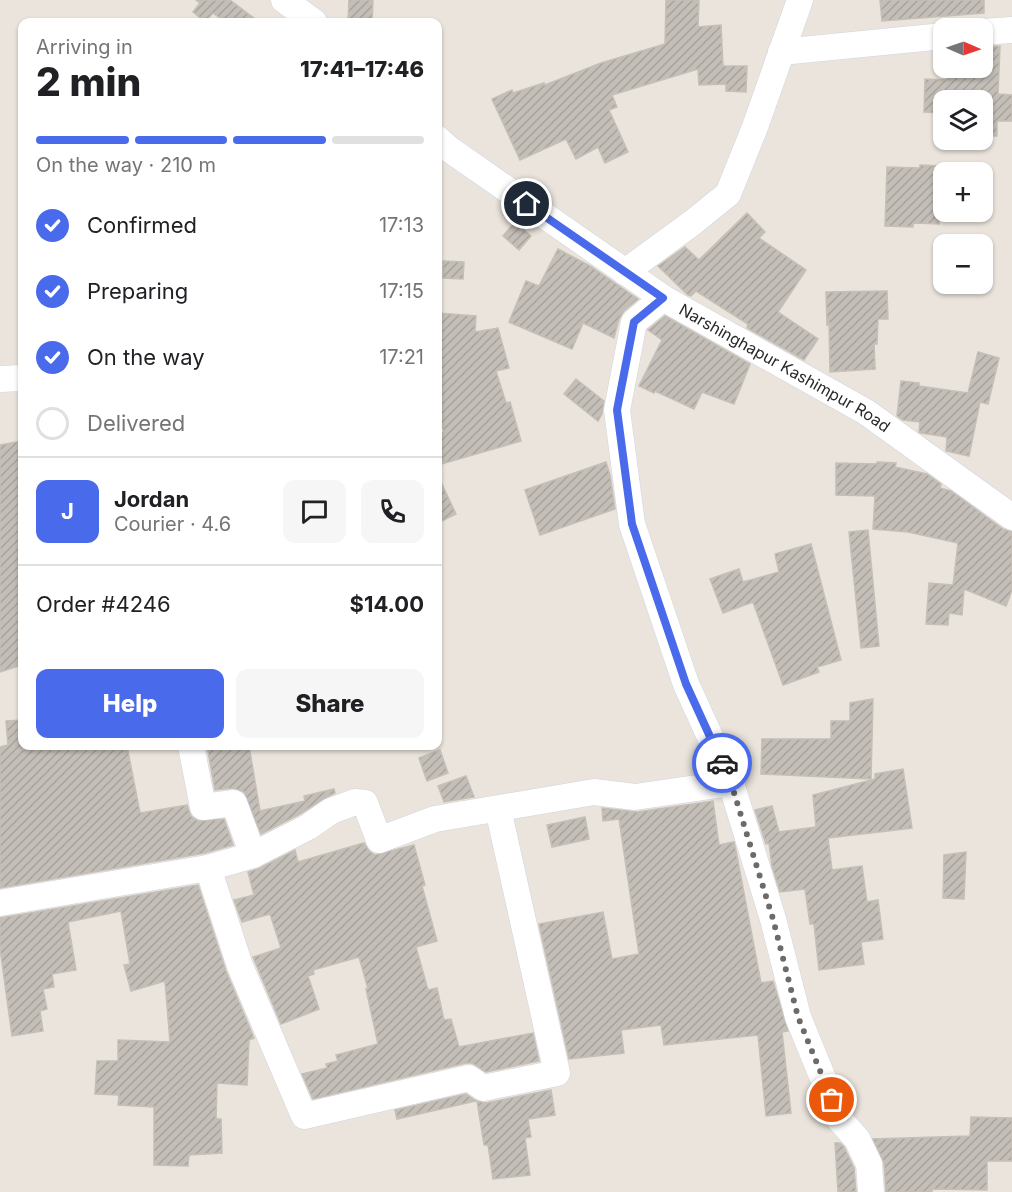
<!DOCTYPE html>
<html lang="en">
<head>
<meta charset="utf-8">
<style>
	body { margin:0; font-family:Inter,sans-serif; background:#f6f6f6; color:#202124; height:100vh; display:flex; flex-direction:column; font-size:22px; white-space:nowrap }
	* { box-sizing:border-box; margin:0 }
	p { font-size:20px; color:#757577 }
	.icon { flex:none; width:33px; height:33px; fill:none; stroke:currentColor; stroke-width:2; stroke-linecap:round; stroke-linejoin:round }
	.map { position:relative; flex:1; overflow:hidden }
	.drawer { position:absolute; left:18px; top:18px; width:424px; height:732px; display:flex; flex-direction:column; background:#fff; border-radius:12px; box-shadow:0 2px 4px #0004 }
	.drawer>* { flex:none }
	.needle { width:39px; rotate:92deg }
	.tools { position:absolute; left:933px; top:18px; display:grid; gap:12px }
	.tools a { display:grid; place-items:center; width:60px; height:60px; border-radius:12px; background:#fff; box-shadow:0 2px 4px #0004; font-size:30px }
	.pin { position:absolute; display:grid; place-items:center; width:51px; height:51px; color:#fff; margin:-26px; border:3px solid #fff; border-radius:50%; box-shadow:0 2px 6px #0007 }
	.courier { position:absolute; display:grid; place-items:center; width:60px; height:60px; margin:-30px; border:4px solid #496aea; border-radius:50%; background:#fff; color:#222; box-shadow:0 2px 8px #0007 }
	.overview em { font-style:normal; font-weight:800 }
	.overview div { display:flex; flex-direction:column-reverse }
	.overview { display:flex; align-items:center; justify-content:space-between; height:102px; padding:0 18px }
	h1 { font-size:39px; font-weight:800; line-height:45px }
	.bar { display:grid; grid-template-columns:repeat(4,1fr); gap:9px 6px; align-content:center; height:72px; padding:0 18px }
	.bar i { height:8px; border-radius:4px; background:#e0e0e0 }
	.bar .on { background:#496aea }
	.bar p { grid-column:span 4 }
	.line { display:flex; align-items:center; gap:15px; padding:0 18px; border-top:2px solid #e0e0e0 }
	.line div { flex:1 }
	.round { display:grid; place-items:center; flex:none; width:63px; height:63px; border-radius:12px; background:#f6f6f6 }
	ol { padding:0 18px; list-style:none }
	li { display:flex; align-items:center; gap:18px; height:66px }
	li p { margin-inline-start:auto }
	li .icon { padding:6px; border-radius:50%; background:#496aea; color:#fff; stroke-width:4 }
	li:last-child { color:#757577 }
	li i { width:33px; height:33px; border:3px solid #e0e0e0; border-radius:50% }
	.primary-button { display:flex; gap:12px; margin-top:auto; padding:12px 18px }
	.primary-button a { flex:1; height:69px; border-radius:12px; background:#496aea; color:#fff; font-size:24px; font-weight:800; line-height:69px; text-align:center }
	.primary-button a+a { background:#f6f6f6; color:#202124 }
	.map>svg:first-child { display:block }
	.building { fill:url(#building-hatch); stroke:#c5bfb6; stroke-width:1.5 }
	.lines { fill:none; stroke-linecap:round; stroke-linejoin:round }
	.minor-casing { stroke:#d1d5e1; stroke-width:27 }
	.minor { stroke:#fff; stroke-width:26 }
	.done { stroke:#6d6a68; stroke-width:6; stroke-dasharray:0 10.8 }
	.route { stroke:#496aea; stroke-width:8 }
	.labels { text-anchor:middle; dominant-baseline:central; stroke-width:4.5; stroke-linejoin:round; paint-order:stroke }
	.street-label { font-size:16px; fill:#292929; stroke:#fff }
</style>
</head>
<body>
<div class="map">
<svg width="1012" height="1192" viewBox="0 0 1012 1192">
	<defs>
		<pattern id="building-hatch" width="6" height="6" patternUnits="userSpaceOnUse" patternTransform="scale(1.5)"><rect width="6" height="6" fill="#c3beb7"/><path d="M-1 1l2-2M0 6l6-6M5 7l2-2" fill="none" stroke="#a8a39d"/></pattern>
	</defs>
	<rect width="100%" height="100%" fill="#eae4dc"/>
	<g class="building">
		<path d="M196,0H230L259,22H225L213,13L205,22L193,12L200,3Z"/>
		<path d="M349,0H373L372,22H348Z"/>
		<path d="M666,0H699L698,27L721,25L723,66H747L746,92L726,91V84L699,85L698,69L612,95L617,107L609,110L628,152L605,163L598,147L576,159L566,139L520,160L492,99L512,90L513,93L544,83L545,85L601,63L665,44Z"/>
		<path d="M880,0H984V13L882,21Z"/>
		<path d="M1000,46L998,94L1012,95V121H997V136H982V100H944V113L924,112L925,79L947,80V68H982V47Z"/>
		<path d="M920,165L941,166L939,224L913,223V227L885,226L887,167L920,168Z"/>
		<path d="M747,213L765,232L759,238L806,270L778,312L818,339L804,360L747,328L748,324L696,291L691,296L688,295L658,266L685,247L699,260Z"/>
		<path d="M515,222L531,236L519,250L503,236Z"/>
		<path d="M558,249L590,266L638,299L624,311L619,319L614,338L583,323L572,349L509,322L526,281L539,286Z"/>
		<path d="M443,261L464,262L463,279L443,278Z"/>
		<path d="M887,291L888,319H878L877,344H874L875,369L830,372L829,322L827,326L826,292Z"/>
		<path d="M438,313L476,316L475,332L498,328L509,368L496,371L506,403L510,402L521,441L438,465V435L444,432L438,413Z"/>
		<path d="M665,316L750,364L734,404L702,392L694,409L655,391L654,393L639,386L662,340L648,330Z"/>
		<path d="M978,352L999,358L988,404L980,402L969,456L946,451L947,437L921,433L919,432L920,422L903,420L897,416L901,381L919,383V386L968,393Z"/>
		<path d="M576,379L604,401L602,414L598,421L564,394Z"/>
		<path d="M22,441V665L0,672V445Z"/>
		<path d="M606,462L610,475L615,509L540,535L525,490Z"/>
		<path d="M877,462L896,463L895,467L927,474L941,484L940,488L951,491L1003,529L1012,532V590L1006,606L964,589L962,615L949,613L948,625L926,624L929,583L953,585L958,543L908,532L873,529L875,496L836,495V463L877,464Z"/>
		<path d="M438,476L456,514L438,523Z"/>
		<path d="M868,530L879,646L861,648L849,532Z"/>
		<path d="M811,544L841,660L817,667L819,672L783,685L753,602L723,613L710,579L739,569L743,582L779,572L775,554Z"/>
		<path d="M873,699L871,779L761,774L762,739H831V721H850V703Z"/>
		<path d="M22,720V750L46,746H127L140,813L187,805L191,816L198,821L224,819L233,845L205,853L0,888V747L8,745L6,721Z"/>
		<path d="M207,746H249L260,811L305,801L304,796L334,789L335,793L323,799L300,814L261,834L244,792L233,788L215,790Z"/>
		<path d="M440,750L448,773L427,781L419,758Z"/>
		<path d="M903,769L912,828L828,838L832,870L862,866L867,902L878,900L883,939L861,942L864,964L819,970L814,924H810L805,889L780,892L772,866L769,843L766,844L755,810L772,806L779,832L816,827L813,795L875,779V774Z"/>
		<path d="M466,776L474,797L444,802L438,786Z"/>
		<path d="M713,801L719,845L734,842L736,851L761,983L773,981L788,1031L782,1032L791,1113L766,1116L758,1035L664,1045L661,1025L621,1030L624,1053L569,1059L539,924L603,912L612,959L639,954L619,819L603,821L602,808L637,812Z"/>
		<path d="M585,817L589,839L552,847L547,825Z"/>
		<path d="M364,843L369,851L375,855L414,845L425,885L422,886L437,941L416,947L428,990L437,988L444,1020L451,1019L459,1047L533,1033L539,1061L486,1072L472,1063H466L313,1099L302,1074L327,1068L326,1064L338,1061L336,1055L378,1044L366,989H368L359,957L313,970L314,974L308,976L319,1009L281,1024L253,957L281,948L270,914L242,922L234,900L254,895L248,872L260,868L295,850L298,862Z"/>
		<path d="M966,852L964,899L943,898L944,855Z"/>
		<path d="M198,885L226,971L254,1038L249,1040L247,1085L217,1083L216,1119H221L222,1153L189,1155L188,1166L154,1165V1107L118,1105L119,1095L95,1094L97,1061H118V1040L170,1042L165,981L131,991L124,965L130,964L121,911L68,922L76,970L52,974L54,987L43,989L47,1009L40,1011L43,1031L12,1036L0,948V918Z"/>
		<path d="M551,1090L555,1115L528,1119L531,1137L525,1138L530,1175L493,1179L488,1145H484L477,1101L486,1103Z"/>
		<path d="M466,1094L476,1101L397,1119L395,1110Z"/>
		<path d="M971,1117L1012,1118V1161H987V1190L932,1189V1192H886L884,1163L873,1139L970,1136Z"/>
		<path d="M835,1143H840L844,1147L854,1168L856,1192H838Z"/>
	</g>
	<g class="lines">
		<defs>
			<g id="minor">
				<path d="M284,0L314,22"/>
				<path d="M982,32L1012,30"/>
				<path d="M781,52L944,36"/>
				<path id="s1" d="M438,139L449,149L663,298L866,412L1012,517"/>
				<path d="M625,272L692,223L728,194L755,127L800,0"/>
				<path d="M663,298L634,322L617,410L632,524L686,684L731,783L773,919L798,1017L840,1120L857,1139L869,1164L871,1192"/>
				<path d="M0,379L22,378"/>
				<path d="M191,746L203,807L234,803L253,855"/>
				<path d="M208,868L240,966L304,1116L469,1078L483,1088L557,1073L498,809"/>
				<path d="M0,903L208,868L253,855L308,827L331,811L355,802L365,803L379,840L435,819L594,792L635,797L731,783"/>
			</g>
		</defs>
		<use href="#minor" class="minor-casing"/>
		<use href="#minor" class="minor"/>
	</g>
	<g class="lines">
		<path class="done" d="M722,763L731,783L773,919L798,1017L832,1100"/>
		<path class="route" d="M527,204L663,298L634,322L617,410L632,524L686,684L722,763"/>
	</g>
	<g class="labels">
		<g class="street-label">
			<text stroke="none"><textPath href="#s1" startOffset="416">Narshinghapur Kashimpur Road</textPath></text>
		</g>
	</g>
</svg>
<div class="tools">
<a><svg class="needle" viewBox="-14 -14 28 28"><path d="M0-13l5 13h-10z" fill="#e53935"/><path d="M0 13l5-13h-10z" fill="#757577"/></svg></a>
<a><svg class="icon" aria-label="layers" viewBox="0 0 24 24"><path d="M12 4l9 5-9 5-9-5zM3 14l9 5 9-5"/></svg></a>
<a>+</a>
<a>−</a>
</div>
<div class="pin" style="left:832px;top:1100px;background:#ea580c"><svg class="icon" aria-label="bag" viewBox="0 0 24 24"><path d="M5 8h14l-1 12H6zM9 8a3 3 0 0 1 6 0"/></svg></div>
<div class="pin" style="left:527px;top:204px;background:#1f2937"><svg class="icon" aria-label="home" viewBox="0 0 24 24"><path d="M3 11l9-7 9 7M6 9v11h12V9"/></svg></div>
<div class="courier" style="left:722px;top:763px"><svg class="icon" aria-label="car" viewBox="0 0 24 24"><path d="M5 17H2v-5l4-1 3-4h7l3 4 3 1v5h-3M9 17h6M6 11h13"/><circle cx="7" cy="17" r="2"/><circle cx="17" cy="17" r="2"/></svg></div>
<section class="drawer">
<div class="overview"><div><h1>2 min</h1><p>Arriving in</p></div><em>17:41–17:46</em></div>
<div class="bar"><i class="on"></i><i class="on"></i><i class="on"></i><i></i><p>On the way · 210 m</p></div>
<ol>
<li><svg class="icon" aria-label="check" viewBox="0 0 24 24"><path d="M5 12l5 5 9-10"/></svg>Confirmed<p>17:13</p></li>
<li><svg class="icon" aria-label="check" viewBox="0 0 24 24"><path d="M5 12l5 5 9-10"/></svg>Preparing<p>17:15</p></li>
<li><svg class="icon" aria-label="check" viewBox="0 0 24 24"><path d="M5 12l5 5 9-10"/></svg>On the way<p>17:21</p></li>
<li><i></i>Delivered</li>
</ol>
<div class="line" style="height:108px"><b class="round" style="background:#496aea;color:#fff">J</b><div><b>Jordan</b><p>Courier · 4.6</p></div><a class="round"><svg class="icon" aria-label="chat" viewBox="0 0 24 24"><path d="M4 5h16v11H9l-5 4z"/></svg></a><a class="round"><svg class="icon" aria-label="phone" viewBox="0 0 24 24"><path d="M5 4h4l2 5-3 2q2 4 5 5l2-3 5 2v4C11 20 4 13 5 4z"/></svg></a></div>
<div class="line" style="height:78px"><div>Order #4246</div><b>$14.00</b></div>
<div class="primary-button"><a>Help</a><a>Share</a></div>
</section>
</div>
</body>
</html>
